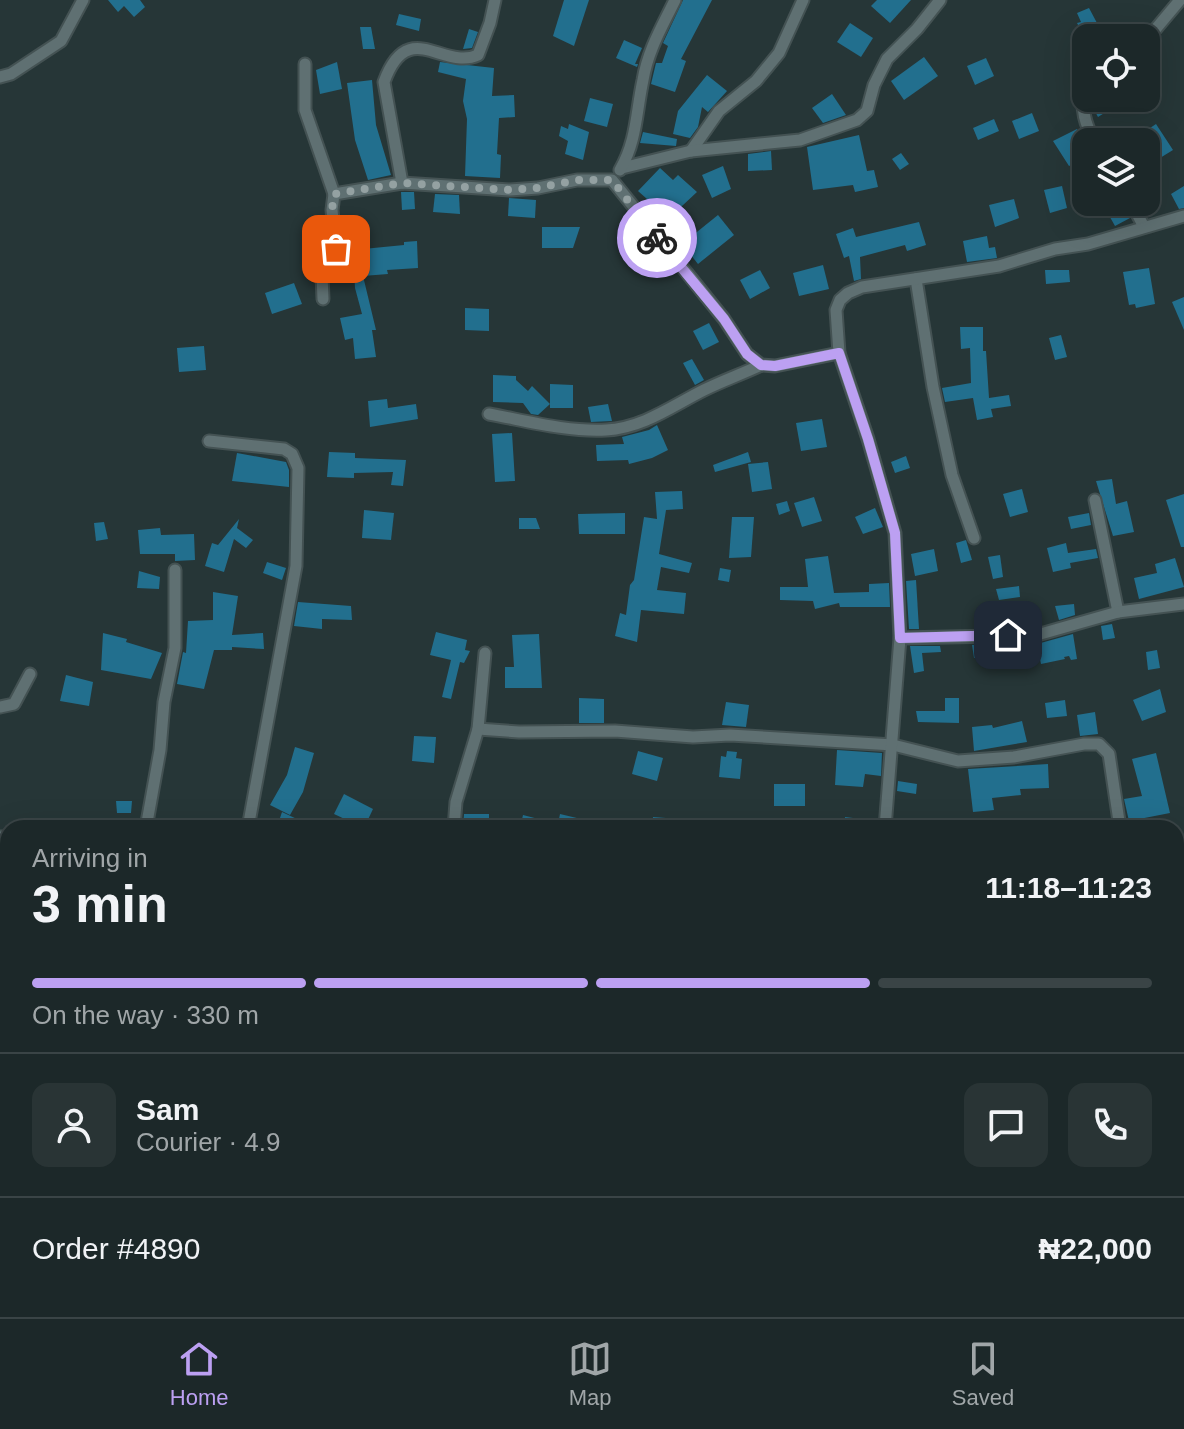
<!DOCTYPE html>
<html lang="en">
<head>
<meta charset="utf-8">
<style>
	body { margin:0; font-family:Helvetica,sans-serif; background:#293435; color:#f1f3f6; height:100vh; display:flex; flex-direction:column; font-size:30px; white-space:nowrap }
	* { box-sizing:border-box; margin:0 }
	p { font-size:26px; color:#a0a6a8 }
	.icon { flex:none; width:44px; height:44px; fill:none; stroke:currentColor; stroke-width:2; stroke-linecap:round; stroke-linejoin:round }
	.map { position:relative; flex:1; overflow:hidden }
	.details { position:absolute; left:0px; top:820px; width:1184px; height:498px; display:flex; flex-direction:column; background:#1c2829; border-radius:24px 24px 0 0; box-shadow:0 8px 32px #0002,0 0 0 2px #3a4446 }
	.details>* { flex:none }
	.buttons { position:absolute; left:1072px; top:24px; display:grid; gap:16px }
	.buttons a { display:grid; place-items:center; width:88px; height:88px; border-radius:16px; background:#1c2829; box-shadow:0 8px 32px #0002,0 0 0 2px #3a4446; font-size:40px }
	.pin { position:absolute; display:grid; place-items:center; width:68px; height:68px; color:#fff; margin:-34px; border-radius:16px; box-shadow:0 4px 12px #0006 }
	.courier { position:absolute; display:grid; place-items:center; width:80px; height:80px; margin:-40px; border:6px solid #bca0f2; border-radius:50%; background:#fff; color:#222; box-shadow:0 2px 10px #0007 }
	.summary em { font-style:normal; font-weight:700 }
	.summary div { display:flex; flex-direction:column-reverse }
	.summary { display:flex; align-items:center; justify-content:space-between; height:136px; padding:0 32px }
	h1 { font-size:52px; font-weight:700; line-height:60px }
	.bar { display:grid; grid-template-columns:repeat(4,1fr); gap:12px 8px; align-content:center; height:96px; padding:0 32px }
	.bar i { height:10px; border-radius:6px; background:#3a4446 }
	.bar .current { background:#bca0f2 }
	.bar p { grid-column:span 4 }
	.line { display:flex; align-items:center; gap:20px; padding:0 32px; border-top:2px solid #3a4446 }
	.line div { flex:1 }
	.round { display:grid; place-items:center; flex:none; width:84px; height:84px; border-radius:16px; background:#293435 }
	.dock { display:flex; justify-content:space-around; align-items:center; height:112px; border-top:2px solid #3a4446; background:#1c2829; font-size:22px; color:#a0a6a8 }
	.dock a { display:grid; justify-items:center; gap:4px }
	.dock .current { color:#bca0f2 }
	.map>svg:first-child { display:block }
	.building { fill:#226f8e }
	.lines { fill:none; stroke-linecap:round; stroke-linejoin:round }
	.minor-casing { stroke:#445253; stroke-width:15 }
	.minor { stroke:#5f7072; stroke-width:11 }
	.done { stroke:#94a1a2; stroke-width:8; stroke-dasharray:0 14.4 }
	.route { stroke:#bca0f2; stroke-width:10 }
</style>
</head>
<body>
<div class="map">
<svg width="1184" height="1317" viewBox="0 0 1184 1317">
	<rect width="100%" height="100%" fill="#263637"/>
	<g class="building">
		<path d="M108,0H140L145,7L134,17L124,6L118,12Z"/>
		<path d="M564,0H589L574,46L553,36Z"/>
		<path d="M683,0H712L681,59L686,61L675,92L651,84L656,63H662L668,46L663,43Z"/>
		<path d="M877,0H911L890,23L871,6Z"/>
		<path d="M1089,8L1105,38H1085L1077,23L1081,22L1077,13Z"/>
		<path d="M399,14L421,19L419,31L396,25Z"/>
		<path d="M850,23L873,38L861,57L837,42Z"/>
		<path d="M360,27H371L375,49H363Z"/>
		<path d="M469,29L478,32L472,48L463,49Z"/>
		<path d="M624,40L642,48L635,64H638L637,67L616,58Z"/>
		<path d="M924,57L938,76L904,100L891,81Z"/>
		<path d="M986,58L994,76L975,85L967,66Z"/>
		<path d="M337,62L342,89L320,94L316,70Z"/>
		<path d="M440,62L494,68L492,96L514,95L515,117L499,118L497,154L501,155L500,178L465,176L467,119L463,101L466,79L438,72Z"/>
		<path d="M707,75L727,91L708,112L702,107L698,127L690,138L673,134L678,111Z"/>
		<path d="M372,80L376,125L391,175L368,180L355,140L347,83Z"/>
		<path d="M832,94L846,115L823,123L812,108Z"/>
		<path d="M590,98L613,104L607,127L584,121Z"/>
		<path d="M1095,98H1113L1117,105L1098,117L1092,106Z"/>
		<path d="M1032,113L1039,131L1019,139L1012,121Z"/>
		<path d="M994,119L999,131L978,140L973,128Z"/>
		<path d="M569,124L589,132L583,160L565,154L568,141L559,136L561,126L568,129Z"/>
		<path d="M1156,124L1173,150L1160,158L1158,156L1153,159L1146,148V142H1142L1138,136Z"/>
		<path d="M1077,129L1086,146L1082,148L1086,157L1069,166L1053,141Z"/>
		<path d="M643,132L677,139L676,146L640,143Z"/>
		<path d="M859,135L867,171L874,170L878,187L855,192L853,185L813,190L807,147Z"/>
		<path d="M771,151L772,170L748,171V154Z"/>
		<path d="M901,153L909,164L900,170L892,159Z"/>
		<path d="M723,166L731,189L712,198L702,175Z"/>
		<path d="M660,168L673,180L678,175L697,192L668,219L661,222L642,204L647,199L638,191Z"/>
		<path d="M1062,186L1067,208L1050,213L1044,190Z"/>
		<path d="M1184,186V208L1179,209L1171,194Z"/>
		<path d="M401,192H414L415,209L402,210Z"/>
		<path d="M435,194L459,195L460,214L433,212Z"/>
		<path d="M509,198L536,200L535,218L508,216Z"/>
		<path d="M1014,199L1019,218L995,227L989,205Z"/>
		<path d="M1123,202L1130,218L1115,226L1106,210Z"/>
		<path d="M718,215L734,235L698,264L682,244Z"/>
		<path d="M919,222L926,245L907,251L905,245L860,257L861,279L854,281L849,256L844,258L836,234L853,228L856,237Z"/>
		<path d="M542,227H580L573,248H542Z"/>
		<path d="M987,236L989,248L995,247L997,258L967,262L963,241Z"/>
		<path d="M417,241L418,268L387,270L388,274L363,276L376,330H372L376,357L355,359L353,338L345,340L340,318L362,314L355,288L353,250L404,245V242Z"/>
		<path d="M823,265L829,289L799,296L793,273Z"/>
		<path d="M1149,268L1155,304L1136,308L1135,304L1129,305L1123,272Z"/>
		<path d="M760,270L770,288L750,299L740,280Z"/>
		<path d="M1045,270H1069L1070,282L1046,284Z"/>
		<path d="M294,283L302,304L272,314L265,293Z"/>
		<path d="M1184,297V330L1172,302Z"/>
		<path d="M465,308L489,309V331L465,330Z"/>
		<path d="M709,323L719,342L703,350L693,331Z"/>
		<path d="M960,327H983V351H986L989,398L1009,395L1011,406L991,409L993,417L977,420L973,398L945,402L942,388L971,383L970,348L961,349Z"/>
		<path d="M1061,335L1067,357L1055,360L1049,338Z"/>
		<path d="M204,346L206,370L179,372L177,348Z"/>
		<path d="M692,359L704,380L695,385L683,363Z"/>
		<path d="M493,375L516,376V380L528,391L532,386L550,404L538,415L531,414L523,403L493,402Z"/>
		<path d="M550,384L573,385V408H550Z"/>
		<path d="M387,399L388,408L416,404L418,419L370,427L368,401Z"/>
		<path d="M608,404L612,421L591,422L588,407Z"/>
		<path d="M822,419L827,447L801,451L796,423Z"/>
		<path d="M657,425L668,450L652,458L629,464L628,460L597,461L596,445L624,444L622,437L649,430Z"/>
		<path d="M512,433L515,481L495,482L492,434Z"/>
		<path d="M329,452L355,453V458L406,460L403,486L391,485L393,472L354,473V478L327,477Z"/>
		<path d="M748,452L751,462L715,472L713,465Z"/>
		<path d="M237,453L286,462L289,470V487L232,481Z"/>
		<path d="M906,456L910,468L895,473L891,462Z"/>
		<path d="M768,462L772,489L752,492L748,464Z"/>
		<path d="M1112,479L1116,504L1127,501L1134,532L1113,536L1096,481Z"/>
		<path d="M1022,489L1028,512L1010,517L1003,494Z"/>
		<path d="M682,491L683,509L666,510L659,554L692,563L689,573L661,567L657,590L686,593L684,614L641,610L637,642L615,636L620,613L626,615L630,585L634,580L644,517L657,519L655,492Z"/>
		<path d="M1184,494V547H1181L1166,500Z"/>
		<path d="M814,497L822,521L802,527L794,503Z"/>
		<path d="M787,501L790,511L779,515L776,504Z"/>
		<path d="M875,508L883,527L863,534L855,517Z"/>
		<path d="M364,510L394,513L391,540L362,538Z"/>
		<path d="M625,513V534H579L578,514Z"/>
		<path d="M1089,513L1091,525L1071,529L1068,517Z"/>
		<path d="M732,517H754L751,557L729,558Z"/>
		<path d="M519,518H536L540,529H519Z"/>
		<path d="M239,519L237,528L253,540L246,548L234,539L224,572L205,566L212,543L218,545Z"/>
		<path d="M104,522L108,539L96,541L94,523Z"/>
		<path d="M160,528L161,535L194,534L195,560L175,561V554H140L138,530Z"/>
		<path d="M966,540L972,560L961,563L956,543Z"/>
		<path d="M1066,543L1068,553L1096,549L1098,558L1070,563L1071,568L1053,572L1047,548Z"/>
		<path d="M934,549L938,571L915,576L911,554Z"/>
		<path d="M1000,555L1003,577L993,579L988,557Z"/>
		<path d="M828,556L834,593L869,592V584L889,583L890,607H840L839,603L815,609L813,601L780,600V587H808L805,559Z"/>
		<path d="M1175,558L1184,587L1139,599L1134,578L1157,573L1155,564Z"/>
		<path d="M267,562L286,568L282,580L263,573Z"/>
		<path d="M720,568L731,570L729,582L718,580Z"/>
		<path d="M139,571L160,577L159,589L137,588Z"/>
		<path d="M916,580L919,629H909L906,581Z"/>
		<path d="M1019,586L1020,597L999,600L996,589Z"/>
		<path d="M213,592L238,596L232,635L263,633L264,649L232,647V650H214L204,689L177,684L183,652L186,653L188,621L213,620Z"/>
		<path d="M298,602L351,606L352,620L322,619V629L294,626Z"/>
		<path d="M1074,604L1075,615L1059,620L1055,606Z"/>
		<path d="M1112,624L1115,638L1103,640L1101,626Z"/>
		<path d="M436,632L467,640L465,650L470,651L464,663L460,662L451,699L442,697L451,660L430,655Z"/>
		<path d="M103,633L127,639L126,642L162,653L151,679L101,670Z"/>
		<path d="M539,634L542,688H505V667H514L512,635Z"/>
		<path d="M1073,634L1077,659L1071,660L1069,656L1064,657L1065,659L1041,664L1037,644Z"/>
		<path d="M993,644L995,656L974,658L972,645Z"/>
		<path d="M910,646H940L941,652L922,653L924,671L914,673Z"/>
		<path d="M1157,650L1160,668L1148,670L1146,652Z"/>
		<path d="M66,675L93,682L89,706L60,701Z"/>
		<path d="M1160,689L1166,712L1142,721L1133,700Z"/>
		<path d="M579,698L604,699V723H579Z"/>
		<path d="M945,698H959V723L918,722L916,711H945Z"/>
		<path d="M1065,700L1067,716L1047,718L1045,703Z"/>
		<path d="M726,702L749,705L746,727L722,725Z"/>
		<path d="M1095,712L1098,734L1080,736L1077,715Z"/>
		<path d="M1022,721L1027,742L974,751L972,727L992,725L993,728Z"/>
		<path d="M414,736L436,737L434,763L412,761Z"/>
		<path d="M295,747L314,753L303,792L290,815L270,805L287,775Z"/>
		<path d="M837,750L882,753L881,776L865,774L863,787L835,785Z"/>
		<path d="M638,751L663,758L657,781L632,774Z"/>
		<path d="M727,751L737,752L736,758L742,759L740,779L719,777L721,756L726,757Z"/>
		<path d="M1156,753L1170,813L1129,821L1124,799L1142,796L1132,759Z"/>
		<path d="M1048,764L1049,788L1020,789L1021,795L992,798L994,810L973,812L968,769Z"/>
		<path d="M898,781L917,784L916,794L897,791Z"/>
		<rect x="774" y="784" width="31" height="22"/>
		<path d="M344,794L373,809L364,828L334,814Z"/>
		<path d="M116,801H132L131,813H117Z"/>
		<path d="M282,812L299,820L296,828L278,824Z"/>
		<path d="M464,814H489V828H463Z"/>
		<path d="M560,814L602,824V828H520L523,815L558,824Z"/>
		<path d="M653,817L666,818L665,828H652Z"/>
		<path d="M845,817L877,821V828H844Z"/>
	</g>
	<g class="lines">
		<defs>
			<g id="minor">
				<path d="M1144,38L1154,31L1180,0"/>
				<path d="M305,64V110L334,194"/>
				<path d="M0,77L11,74L61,41L83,0"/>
				<path d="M1086,90C1079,108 1086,126 1095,142"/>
				<path d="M691,151L719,111L756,81L779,53L803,0"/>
				<path d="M622,168L691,151L800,140L857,120L867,111L874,85L887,59L917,29L940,0"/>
				<path d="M620,170C637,141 636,112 643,80C648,50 662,27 675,0"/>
				<path d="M402,183L384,82C408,16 443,71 478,55L490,23L495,0"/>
				<path d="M1131,202L1144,227"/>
				<path d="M916,279L933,387L952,475L974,538"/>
				<path d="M323,299L322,275L333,258L336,249L332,210L334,194L402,183L510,190L538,188L577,180H612L724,319L747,354L761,365L775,366L839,353"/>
				<path d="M489,414C527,421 567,432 606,430C643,428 672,406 704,390C722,381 742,374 761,365"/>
				<path d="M209,441L284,449L292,454L298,468L296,566L248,828"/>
				<path d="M1095,500L1118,612"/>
				<path d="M900,638L1037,635L1118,612L1184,604"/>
				<path d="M0,707L14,704L30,674"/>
				<path d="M478,729L519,732L615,731L693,737L730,735L893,745L958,761L1014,757L1084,744H1099L1109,754L1120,828"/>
				<path d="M146,828L160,750L164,702L175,648V570"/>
				<path d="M454,828L456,802L478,729L485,653"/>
				<path d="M885,828L900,638L895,533L868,439L839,353L836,310L840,300L848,293L862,287L999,266L1055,249L1088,244L1184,216"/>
				<path d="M0,837H8"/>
				<path d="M1176,961L1184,962"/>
				<path d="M0,1226L8,1228"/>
				<path d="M573,1310L579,1317"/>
				<path d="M1036,1310H1044"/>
				<path d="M225,1317L227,1310"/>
				<path d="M780,1317L784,1310"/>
				<path d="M931,1317L934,1310"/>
			</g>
		</defs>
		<use href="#minor" class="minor-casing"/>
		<use href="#minor" class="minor"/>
	</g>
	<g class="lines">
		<path class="done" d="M336,249L332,210L334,194L402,183L510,190L538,188L577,180H612L657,238"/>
		<path class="route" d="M657,238L724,319L747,354L761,365L775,366L839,353L868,439L895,533L900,638L1008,635"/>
	</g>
</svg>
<div class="buttons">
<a><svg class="icon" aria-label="locate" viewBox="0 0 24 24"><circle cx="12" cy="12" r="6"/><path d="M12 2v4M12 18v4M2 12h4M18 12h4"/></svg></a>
<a><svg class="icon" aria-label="layers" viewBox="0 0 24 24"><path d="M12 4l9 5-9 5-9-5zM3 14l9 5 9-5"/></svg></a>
</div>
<div class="pin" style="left:336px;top:249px;background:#ea580c"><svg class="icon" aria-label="bag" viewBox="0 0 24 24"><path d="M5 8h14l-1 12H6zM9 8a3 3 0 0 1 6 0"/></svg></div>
<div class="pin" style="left:1008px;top:635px;background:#1f2937"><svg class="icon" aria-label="home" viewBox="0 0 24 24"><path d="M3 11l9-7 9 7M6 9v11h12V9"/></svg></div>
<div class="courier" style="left:657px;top:238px"><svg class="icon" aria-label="bike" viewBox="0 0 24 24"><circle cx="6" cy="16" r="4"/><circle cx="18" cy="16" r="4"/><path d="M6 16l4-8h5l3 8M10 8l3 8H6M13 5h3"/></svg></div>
<section class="details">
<div class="summary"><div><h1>3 min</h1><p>Arriving in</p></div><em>11:18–11:23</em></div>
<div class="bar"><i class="current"></i><i class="current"></i><i class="current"></i><i></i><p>On the way · 330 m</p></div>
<div class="line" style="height:144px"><a class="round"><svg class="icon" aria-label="person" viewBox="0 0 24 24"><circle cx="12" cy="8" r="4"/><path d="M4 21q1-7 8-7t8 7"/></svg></a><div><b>Sam</b><p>Courier · 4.9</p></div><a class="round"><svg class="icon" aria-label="chat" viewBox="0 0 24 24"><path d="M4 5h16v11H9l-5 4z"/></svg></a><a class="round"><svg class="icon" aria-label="phone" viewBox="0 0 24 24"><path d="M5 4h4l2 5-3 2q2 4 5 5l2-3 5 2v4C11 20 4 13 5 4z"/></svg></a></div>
<div class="line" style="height:104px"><div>Order #4890</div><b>₦22,000</b></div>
</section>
</div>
<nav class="dock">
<a class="current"><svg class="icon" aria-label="home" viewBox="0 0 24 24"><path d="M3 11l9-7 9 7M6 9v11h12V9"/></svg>Home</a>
<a><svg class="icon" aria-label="map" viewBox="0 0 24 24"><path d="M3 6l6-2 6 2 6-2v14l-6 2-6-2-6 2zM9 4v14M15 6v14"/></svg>Map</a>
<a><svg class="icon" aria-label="saved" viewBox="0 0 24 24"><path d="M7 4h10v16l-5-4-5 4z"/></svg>Saved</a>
</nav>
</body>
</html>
